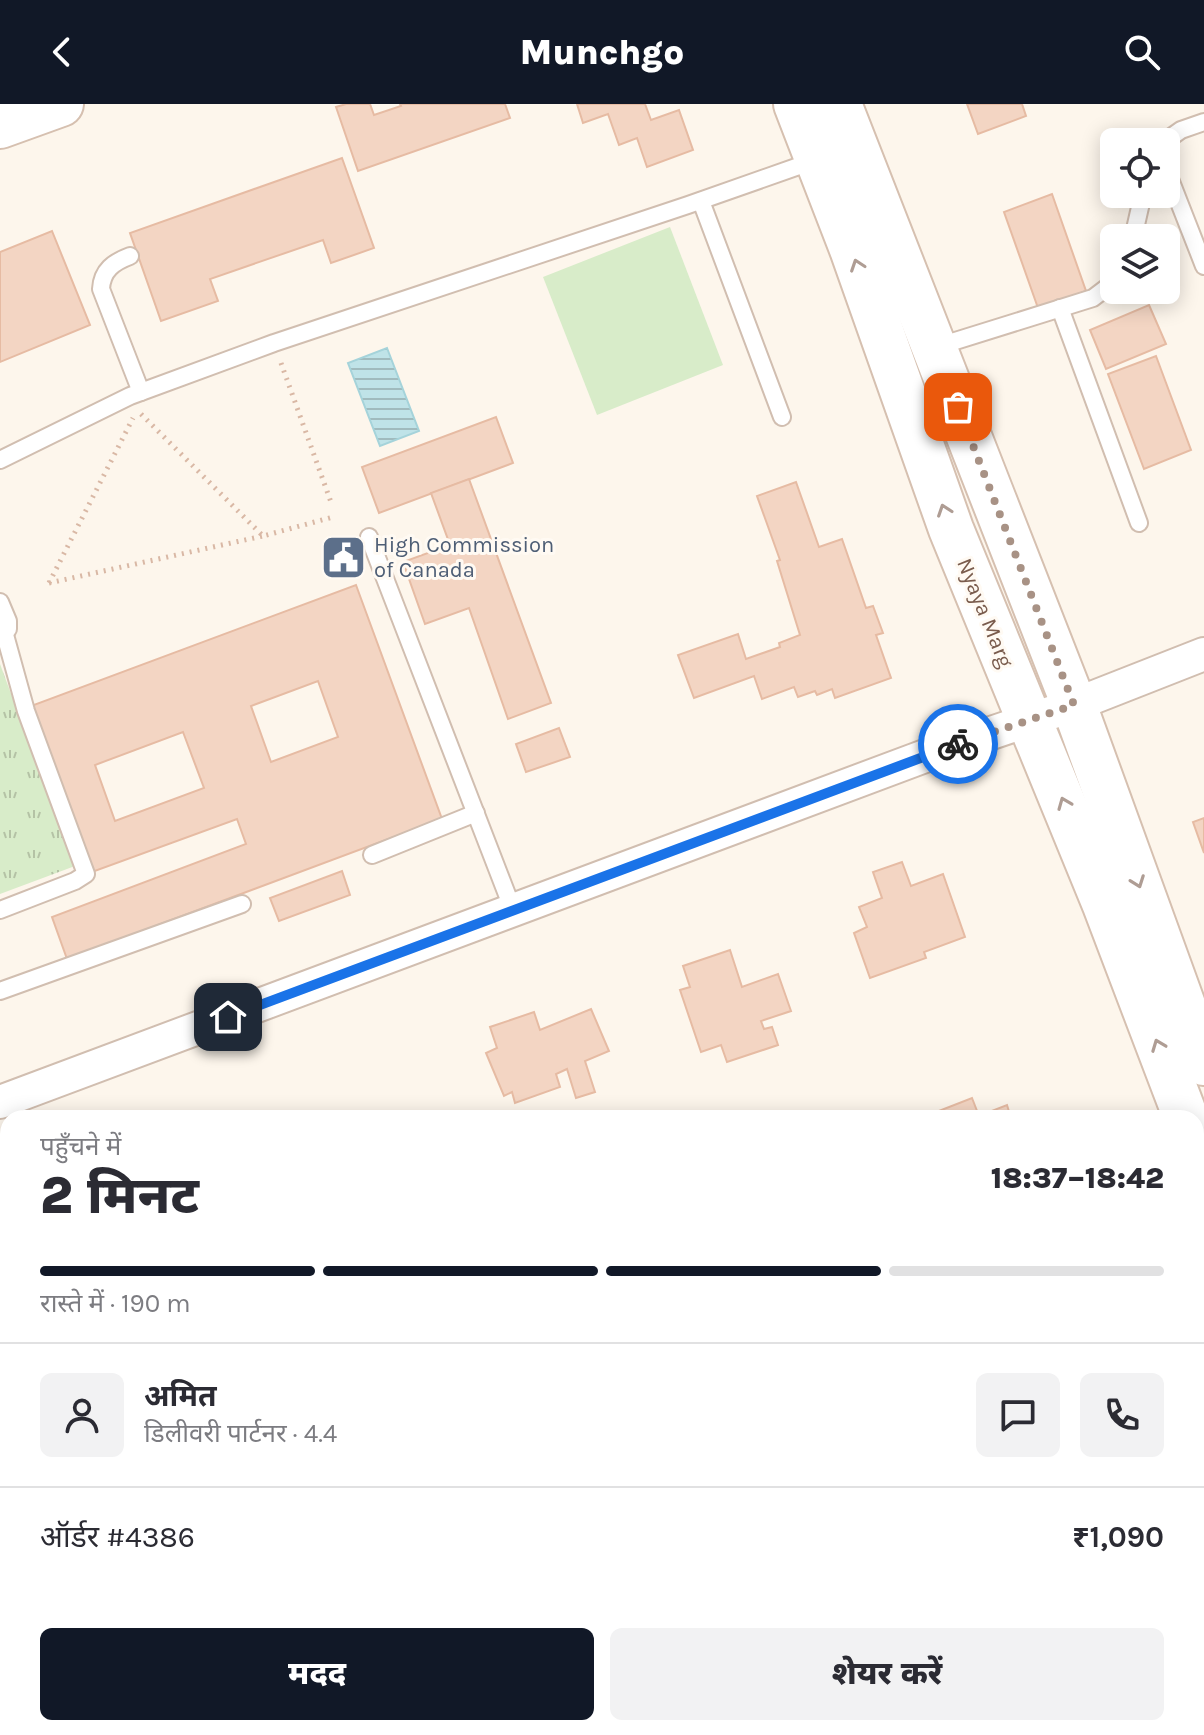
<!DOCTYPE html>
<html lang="hi">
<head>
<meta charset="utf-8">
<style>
	body { margin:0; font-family:Karla,"Noto Sans Devanagari",sans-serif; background:#f2f2f3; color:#2b2b33; height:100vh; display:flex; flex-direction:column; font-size:30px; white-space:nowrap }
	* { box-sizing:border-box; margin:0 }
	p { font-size:26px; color:#7c7c81 }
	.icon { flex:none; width:44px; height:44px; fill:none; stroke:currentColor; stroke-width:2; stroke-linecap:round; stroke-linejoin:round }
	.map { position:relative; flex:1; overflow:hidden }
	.panel { position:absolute; left:0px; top:1006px; width:1204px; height:626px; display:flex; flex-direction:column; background:#fff; border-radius:24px 24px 0 0; box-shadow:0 4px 20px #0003 }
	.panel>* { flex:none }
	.tools { position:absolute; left:1100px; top:24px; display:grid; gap:16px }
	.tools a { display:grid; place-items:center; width:80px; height:80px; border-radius:12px; background:#fff; box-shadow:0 4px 20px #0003; font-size:40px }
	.pin { position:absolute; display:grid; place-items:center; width:68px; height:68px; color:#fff; margin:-34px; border-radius:16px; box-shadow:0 4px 12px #0006 }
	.courier { position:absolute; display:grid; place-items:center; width:80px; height:80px; margin:-40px; border:6px solid #1a73e8; border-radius:50%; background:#fff; color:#222; box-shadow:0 2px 10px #0007 }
	.headline em { font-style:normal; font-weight:800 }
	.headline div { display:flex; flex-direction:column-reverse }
	.headline { display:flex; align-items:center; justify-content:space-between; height:136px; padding:0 40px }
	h1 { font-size:52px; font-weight:800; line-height:60px }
	.bar { display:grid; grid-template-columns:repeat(4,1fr); gap:12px 8px; align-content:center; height:96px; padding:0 40px }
	.bar i { height:10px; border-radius:6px; background:#e1e1e2 }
	.bar .active { background:#111827 }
	.bar p { grid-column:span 4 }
	.line { display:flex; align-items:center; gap:20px; padding:0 40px; border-top:2px solid #e1e1e2 }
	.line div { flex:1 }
	.round { display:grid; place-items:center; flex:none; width:84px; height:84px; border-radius:12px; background:#f2f2f3 }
	.action { display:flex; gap:16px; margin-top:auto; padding:16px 40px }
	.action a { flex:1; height:92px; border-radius:12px; background:#111827; color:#fff; font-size:32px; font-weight:800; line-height:92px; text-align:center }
	.action a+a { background:#f2f2f3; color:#2b2b33 }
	header { display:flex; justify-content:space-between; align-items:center; height:104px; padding:0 40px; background:#111827; color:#fff; font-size:36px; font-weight:800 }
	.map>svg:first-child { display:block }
	.grass { fill:url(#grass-tufts) }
	.park { fill:url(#park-crowns) }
	.garden { fill:#d8ecc9 }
	.water { fill:url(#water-rules); stroke:#a5d3da; stroke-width:2 }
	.building { fill:#f3d5c3; stroke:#e6bba3; stroke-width:2; fill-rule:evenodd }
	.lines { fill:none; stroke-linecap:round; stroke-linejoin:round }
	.lane-casing { stroke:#d1beb0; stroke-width:20 }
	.street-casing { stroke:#d1beb0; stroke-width:36 }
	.secondary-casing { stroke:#d6c0b0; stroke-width:48 }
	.path { stroke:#d9b8a5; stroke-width:5; stroke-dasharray:2 6; stroke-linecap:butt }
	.lane { stroke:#fff; stroke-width:16 }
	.street { stroke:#fff; stroke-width:32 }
	.secondary { stroke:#fff; stroke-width:44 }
	.oneway { stroke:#af9d94 }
	.done { stroke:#a89285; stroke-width:8; stroke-dasharray:0 14.4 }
	.route { stroke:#1a73e8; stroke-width:10 }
	.labels { text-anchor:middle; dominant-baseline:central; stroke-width:6; stroke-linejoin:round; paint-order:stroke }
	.service-label { font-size:22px; fill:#4e5e75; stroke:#fffaf3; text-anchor:start }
	.street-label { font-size:22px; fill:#7a5c4d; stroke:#fffaf3 }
</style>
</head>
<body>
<header><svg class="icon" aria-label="back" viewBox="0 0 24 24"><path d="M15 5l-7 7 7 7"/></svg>Munchgo<svg class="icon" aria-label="search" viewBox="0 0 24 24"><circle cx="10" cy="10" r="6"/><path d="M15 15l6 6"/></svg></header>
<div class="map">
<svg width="1204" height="1631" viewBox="0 0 1204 1631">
	<defs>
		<pattern id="grass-tufts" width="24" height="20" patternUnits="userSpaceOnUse" patternTransform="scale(2)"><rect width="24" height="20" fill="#d8ecc9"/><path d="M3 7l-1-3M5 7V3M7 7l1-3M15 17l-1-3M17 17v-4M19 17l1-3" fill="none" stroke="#b4c2a5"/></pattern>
		<pattern id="park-crowns" width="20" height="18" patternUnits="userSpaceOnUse" patternTransform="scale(2)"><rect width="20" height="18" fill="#d8ecc9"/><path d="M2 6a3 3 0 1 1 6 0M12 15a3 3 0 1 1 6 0" fill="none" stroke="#b4c2a5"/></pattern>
		<pattern id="water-rules" width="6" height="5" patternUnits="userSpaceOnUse" patternTransform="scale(2)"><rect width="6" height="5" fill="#bfe3e8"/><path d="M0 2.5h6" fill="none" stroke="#a0bbbe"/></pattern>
	</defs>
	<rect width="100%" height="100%" fill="#fdf6ec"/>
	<path class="grass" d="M0,560L75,762L0,790Z"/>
	<path class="park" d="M0,1244L8,1266V1624H137L139,1631H0Z"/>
	<path class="garden" d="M670,123L723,261L597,311L543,173Z"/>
	<path class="water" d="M387,244L419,327L380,342L348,259Z"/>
	<g class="building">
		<path d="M346,0H370L374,11L401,2L400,0H505L510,14L358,67L336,3Z"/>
		<path d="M577,0H645L651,16L679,6L693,46L647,63L637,34L619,41L608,10L583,19Z"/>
		<path d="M967,0H1022L1026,12L978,30Z"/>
		<path d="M342,54L374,144L331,159L323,136L210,175L218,197L161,217L130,129Z"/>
		<path d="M1052,90L1086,187L1038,204L1004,108Z"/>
		<path d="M52,127L90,221L0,258V148Z"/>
		<path d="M1149,201L1166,240L1106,265L1090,226Z"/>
		<path d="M1156,252L1191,346L1144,365L1108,270Z"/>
		<path d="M496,313L513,359L379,409L362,363Z"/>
		<path d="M469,375L551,599L508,615L469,504L425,520L403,458L450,441L431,389Z"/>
		<path d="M796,378L819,443L842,435L866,504L873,502L883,529L876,531L891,574L835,594L832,585L817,591L815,587L798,593L794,583L762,595L754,572L694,594L678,551L738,530L746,555L780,543L779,539L800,531L777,457L780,456L757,392Z"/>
		<path d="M356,481L442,715L67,855L52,813L246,740L237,715L92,768L31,602ZM318,577L338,633L271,658L251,602ZM183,628L204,684L115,717L95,661Z"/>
		<path d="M559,624L570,653L526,668L516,640Z"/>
		<path d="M1204,714V749L1193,718Z"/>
		<path d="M902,758L911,782L943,770L965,833L924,848L926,854L870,874L854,829L867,823L859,803L882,794L873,768Z"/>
		<path d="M342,767L350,791L279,817L270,794Z"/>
		<path d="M730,846L742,883L778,870L791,907L761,917L764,925L772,923L778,941L727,958L721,941L701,948L680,886L690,883L683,862Z"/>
		<path d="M591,905L609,947L585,957L595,988L576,994L567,965L556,970L560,983L515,999L512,988L504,992L486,949L497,944L490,923L534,908L540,926Z"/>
		<path d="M972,994L979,1012L1007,1001L1011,1014H921Z"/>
		<path d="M452,1624H551L534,1631H455Z"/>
	</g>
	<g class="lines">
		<defs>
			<g id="lane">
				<path d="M1164,38L1181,26L1204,18"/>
				<path d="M1166,65L1204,162"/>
				<path d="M701,97L782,313"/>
				<path d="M1133,134L1143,90"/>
				<path d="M130,152C114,158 102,166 101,185L141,288"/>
				<path d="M1060,204L1139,419"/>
				<path d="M936,243L1093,194L1114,178"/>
				<path d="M0,356L130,292L274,239L688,101L816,56"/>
				<path d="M369,433L513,806"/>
				<path d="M0,498L8,517V525L0,535"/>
				<path d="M372,751L476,709"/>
				<path d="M0,806L75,777L86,770L26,607L5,531"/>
				<path d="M0,887L242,800"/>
			</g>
			<g id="street">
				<path d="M0,998L941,646L1074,601L1204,550"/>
				<path d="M0,1162L8,1183"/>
				<path d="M1196,1504L1204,1501"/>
				<path d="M172,1624L174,1631"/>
				<path d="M859,1631L878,1624"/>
			</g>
			<g id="secondary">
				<path d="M796,0L852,145L951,425L1105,801L1186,1014"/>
				<path d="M839,0L1074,601L1204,959"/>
				<path d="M0,22L61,0"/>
				<path d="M1196,1040L1204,1061"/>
			</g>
		</defs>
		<use href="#lane" class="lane-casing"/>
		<use href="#street" class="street-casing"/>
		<use href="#secondary" class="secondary-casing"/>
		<g class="path">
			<path d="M281,259L332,401"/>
			<path d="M141,310L263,432L333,413"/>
			<path d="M49,479L263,432"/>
			<path d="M49,479L133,314"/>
		</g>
		<use href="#lane" class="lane"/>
		<use href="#street" class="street"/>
		<use href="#secondary" class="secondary"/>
	</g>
	<defs><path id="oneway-chevron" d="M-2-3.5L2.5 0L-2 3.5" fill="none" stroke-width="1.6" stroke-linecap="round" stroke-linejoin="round" transform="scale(2)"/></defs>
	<g class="oneway">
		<use href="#oneway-chevron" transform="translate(857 161) rotate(-109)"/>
		<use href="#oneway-chevron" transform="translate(944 406) rotate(-109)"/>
		<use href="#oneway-chevron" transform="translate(1064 699) rotate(-112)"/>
		<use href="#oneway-chevron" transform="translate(1138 778) rotate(70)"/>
		<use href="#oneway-chevron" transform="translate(1158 941) rotate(-111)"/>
	</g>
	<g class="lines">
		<path class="done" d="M958,303L1074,601L958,640"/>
		<path class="route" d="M228,913L958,640"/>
	</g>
	<defs>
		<symbol id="civic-square" viewBox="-11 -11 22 22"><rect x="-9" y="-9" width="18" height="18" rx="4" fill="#5c6f8a" stroke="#fffaf3"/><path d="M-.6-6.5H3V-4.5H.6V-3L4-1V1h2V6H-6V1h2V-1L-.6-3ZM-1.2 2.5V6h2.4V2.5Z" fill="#fff"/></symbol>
	</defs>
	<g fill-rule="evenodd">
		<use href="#civic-square" x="318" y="428" width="51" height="51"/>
	</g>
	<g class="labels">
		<g class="service-label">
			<text x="374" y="441">High Commission<tspan x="374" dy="25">of Canada</tspan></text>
		</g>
		<g class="street-label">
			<text transform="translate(985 509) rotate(68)">Nyaya Marg</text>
		</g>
	</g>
</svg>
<div class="tools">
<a><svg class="icon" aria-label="locate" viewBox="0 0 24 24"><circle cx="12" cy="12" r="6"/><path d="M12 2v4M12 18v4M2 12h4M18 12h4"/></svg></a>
<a><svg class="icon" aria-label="layers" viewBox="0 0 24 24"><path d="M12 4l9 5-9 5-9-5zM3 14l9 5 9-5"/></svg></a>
</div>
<div class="pin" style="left:958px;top:303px;background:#ea580c"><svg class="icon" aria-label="bag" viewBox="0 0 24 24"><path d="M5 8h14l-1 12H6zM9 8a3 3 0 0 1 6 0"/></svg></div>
<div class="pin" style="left:228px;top:913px;background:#1f2937"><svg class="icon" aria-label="home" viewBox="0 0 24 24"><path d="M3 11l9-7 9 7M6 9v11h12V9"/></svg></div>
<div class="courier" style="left:958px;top:640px"><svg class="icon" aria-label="bike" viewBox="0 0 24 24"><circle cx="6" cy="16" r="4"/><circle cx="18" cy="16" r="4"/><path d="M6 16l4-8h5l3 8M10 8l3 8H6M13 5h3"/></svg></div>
<section class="panel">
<div class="headline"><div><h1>2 मिनट</h1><p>पहुँचने में</p></div><em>18:37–18:42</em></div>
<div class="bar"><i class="active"></i><i class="active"></i><i class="active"></i><i></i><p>रास्ते में · 190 m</p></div>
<div class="line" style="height:144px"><a class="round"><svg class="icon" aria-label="person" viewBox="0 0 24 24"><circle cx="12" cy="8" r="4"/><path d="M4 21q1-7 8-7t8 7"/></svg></a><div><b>अमित</b><p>डिलीवरी पार्टनर · 4.4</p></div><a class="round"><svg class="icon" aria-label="chat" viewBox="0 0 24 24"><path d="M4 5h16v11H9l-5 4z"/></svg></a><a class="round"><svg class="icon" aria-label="phone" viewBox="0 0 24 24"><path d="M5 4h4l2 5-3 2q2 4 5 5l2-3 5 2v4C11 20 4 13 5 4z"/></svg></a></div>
<div class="line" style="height:104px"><div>ऑर्डर #4386</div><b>₹1,090</b></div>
<div class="action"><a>मदद</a><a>शेयर करें</a></div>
</section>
</div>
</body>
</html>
